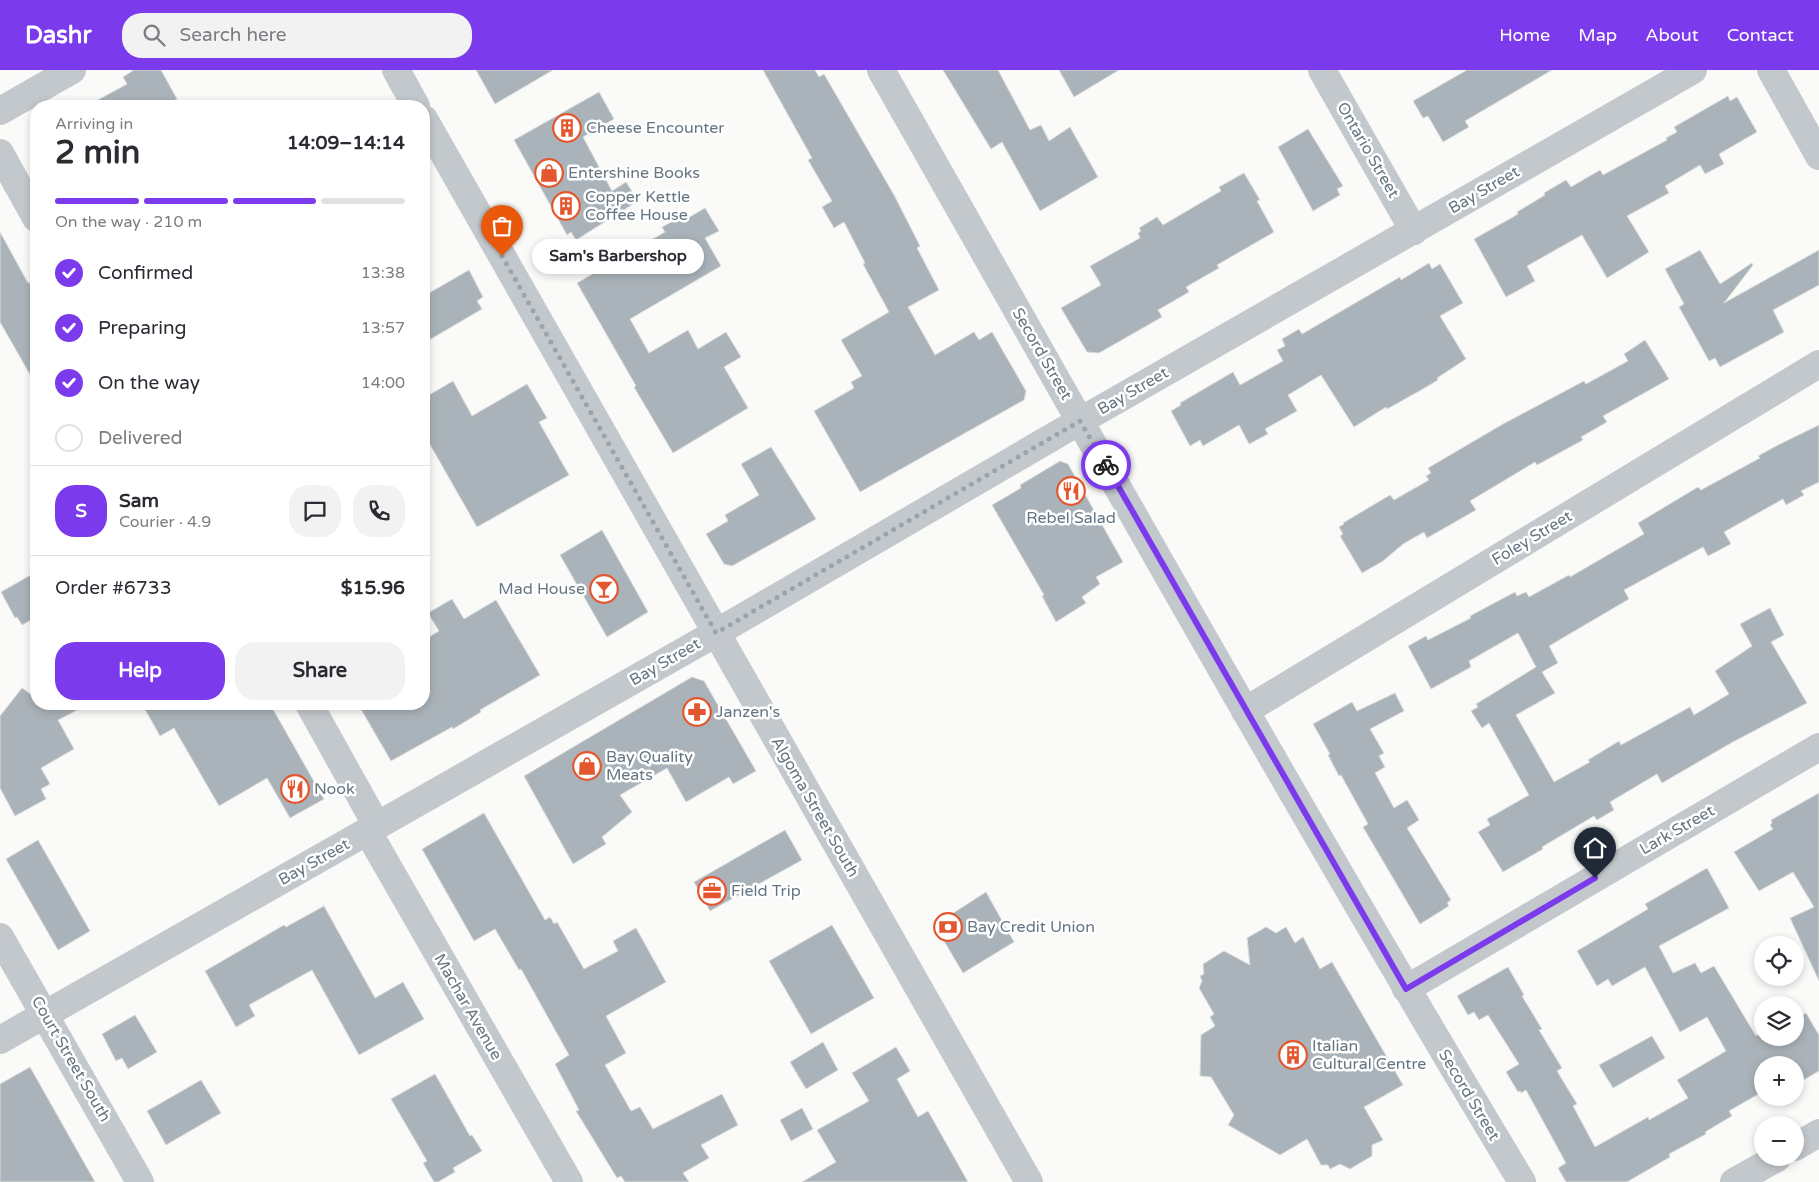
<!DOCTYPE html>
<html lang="en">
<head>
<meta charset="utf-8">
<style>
	body { margin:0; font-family:"Varela Round",sans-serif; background:#f2f2f3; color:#2b2b33; height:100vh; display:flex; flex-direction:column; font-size:19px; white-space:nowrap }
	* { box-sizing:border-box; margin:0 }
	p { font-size:16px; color:#7c7c81 }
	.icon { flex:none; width:28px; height:28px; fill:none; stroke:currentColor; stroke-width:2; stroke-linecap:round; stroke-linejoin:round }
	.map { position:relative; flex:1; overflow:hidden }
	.drawer { position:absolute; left:30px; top:30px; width:400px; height:610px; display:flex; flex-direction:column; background:#fff; border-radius:20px; box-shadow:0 2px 8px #0003 }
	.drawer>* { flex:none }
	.fabs { position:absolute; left:1754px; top:866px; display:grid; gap:10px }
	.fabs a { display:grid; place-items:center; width:50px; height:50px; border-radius:50%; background:#fff; box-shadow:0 2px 8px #0003; font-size:25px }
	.pin { position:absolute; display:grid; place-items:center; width:42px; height:42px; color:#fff; margin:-51px -21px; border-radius:50% 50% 50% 0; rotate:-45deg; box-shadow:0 0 5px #0007 }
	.pin .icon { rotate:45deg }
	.courier { position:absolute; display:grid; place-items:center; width:50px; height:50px; margin:-25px; border:4px solid #7c3aed; border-radius:50%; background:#fff; color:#222; box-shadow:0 1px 6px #0007 }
	.bubble { position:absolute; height:35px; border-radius:18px; background:#fff; box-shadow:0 2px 8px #0003; font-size:16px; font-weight:700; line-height:35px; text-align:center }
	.overview em { font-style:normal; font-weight:700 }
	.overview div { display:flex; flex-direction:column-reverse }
	.overview { display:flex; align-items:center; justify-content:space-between; height:85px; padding:0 25px }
	h1 { font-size:32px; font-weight:700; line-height:38px }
	.bar { display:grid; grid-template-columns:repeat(4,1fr); gap:8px 5px; align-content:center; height:60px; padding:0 25px }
	.bar i { height:6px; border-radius:4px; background:#e1e1e2 }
	.bar .current { background:#7c3aed }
	.bar p { grid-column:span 4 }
	.line { display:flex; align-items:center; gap:12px; padding:0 25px; border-top:1px solid #e1e1e2 }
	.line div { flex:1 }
	.round { display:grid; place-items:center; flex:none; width:52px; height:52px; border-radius:20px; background:#f2f2f3 }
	ol { padding:0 25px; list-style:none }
	li { display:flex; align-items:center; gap:15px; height:55px }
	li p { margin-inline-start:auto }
	li .icon { padding:5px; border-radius:50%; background:#7c3aed; color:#fff; stroke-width:4 }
	li:last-child { color:#7c7c81 }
	li i { width:28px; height:28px; border:2px solid #e1e1e2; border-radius:50% }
	.action { display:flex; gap:10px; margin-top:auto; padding:10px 25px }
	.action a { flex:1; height:58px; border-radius:20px; background:#7c3aed; color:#fff; font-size:20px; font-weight:700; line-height:58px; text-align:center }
	.action a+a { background:#f2f2f3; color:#2b2b33 }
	header { display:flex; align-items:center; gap:30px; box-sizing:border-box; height:70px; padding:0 25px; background:#7c3aed; color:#fff }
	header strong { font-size:24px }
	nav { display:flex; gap:28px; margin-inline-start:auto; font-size:18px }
	.search { width:350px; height:45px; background:#f2f2f3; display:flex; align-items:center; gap:12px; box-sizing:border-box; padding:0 18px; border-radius:20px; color:#7c7c81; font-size:19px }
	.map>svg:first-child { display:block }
	.building { fill:#aab3b9; stroke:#dcdcda }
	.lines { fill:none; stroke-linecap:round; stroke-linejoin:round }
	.minor { stroke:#c3c8cc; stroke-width:28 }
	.done { stroke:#99a4ac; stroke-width:5; stroke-dasharray:0 9 }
	.route { stroke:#7c3aed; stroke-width:6 }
	.labels { text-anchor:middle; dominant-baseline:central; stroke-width:5; stroke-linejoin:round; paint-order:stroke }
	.poi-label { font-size:16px; fill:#657683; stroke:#fff; text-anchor:start }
	.street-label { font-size:16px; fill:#657683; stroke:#fff }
</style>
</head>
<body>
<header>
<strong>Dashr</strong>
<div class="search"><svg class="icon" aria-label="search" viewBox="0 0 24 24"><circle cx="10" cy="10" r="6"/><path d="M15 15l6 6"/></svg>Search here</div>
<nav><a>Home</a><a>Map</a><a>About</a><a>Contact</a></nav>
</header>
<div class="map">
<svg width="1819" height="1112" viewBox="0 0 1819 1112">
	<rect width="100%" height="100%" fill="#fafaf8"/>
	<g class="building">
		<path d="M134,0H161L177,29L175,30L179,36H87L127,14L123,7Z"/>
		<path d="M476,0H553L495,34Z"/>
		<path d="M763,0H815L819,7L824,4L894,125L920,176L917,178L939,220L908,237L935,285L974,262L979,270L992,262L1026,321L1024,330L860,422L814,341L854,318L851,312L862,306L841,270L889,242L863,194L865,193L844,152L834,158L822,137L832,131L808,90L812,88Z"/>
		<path d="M943,0H998L1030,60L1041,55L1049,71L1070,57L1098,107L1040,141L1002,72L991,79Z"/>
		<path d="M1059,0H1119L1074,27Z"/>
		<path d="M1467,0H1552L1465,51L1469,57L1443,72L1428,46L1423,48L1413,31Z"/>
		<path d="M599,22L614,49L583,67L612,121L626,112L638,131L576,170L571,162L567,165L514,70Z"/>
		<path d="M1728,26L1730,31L1737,27L1757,62L1719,84L1724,94L1705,104L1700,95L1665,116L1669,123L1627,146L1649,182L1607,208L1582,165L1527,196L1535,211L1506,227L1474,169L1513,147L1518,144L1517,142L1545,125L1544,123L1566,110L1571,117L1600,100L1603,105L1667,70L1666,68L1677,62L1674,57Z"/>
		<path d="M1308,59L1343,116L1337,119L1340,125L1313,141L1278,77Z"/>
		<path d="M1244,103L1260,130L1257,131L1274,162L1217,195L1219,198L1186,217L1189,222L1158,240L1162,247L1099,283L1087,282L1061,238L1101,215L1090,196L1140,168L1138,163L1141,161L1139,158L1157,147L1163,155L1221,121L1219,117Z"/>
		<path d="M705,138L719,161L705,168L721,196L630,249L649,283L688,260L698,279L726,262L741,287L724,297L748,338L673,383L634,317L636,316L577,213L665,162L662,157L686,144L688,148Z"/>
		<path d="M0,162L28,213L29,212L36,223V315L0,252Z"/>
		<path d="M1700,180L1720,214L1752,193L1753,195L1724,233L1819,180V215L1773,240L1784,262L1720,297L1715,288L1709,291L1679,237L1684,234L1665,199Z"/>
		<path d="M1429,193L1432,199L1440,194L1463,233L1440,246L1466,289L1437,308L1438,310L1421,320L1387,339L1386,337L1354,357L1321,305L1288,325L1297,341L1265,359L1268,364L1249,374L1239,355L1203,376L1200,370L1190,376L1171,341L1181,335L1180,333L1233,302L1240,315L1283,291L1277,280L1285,276L1282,269L1299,259L1302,264L1400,207L1401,210Z"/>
		<path d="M469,200L483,227L477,231L482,239L424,273V226Z"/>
		<path d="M1645,270L1669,309L1603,346L1607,352L1581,367L1583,370L1537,395L1535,392L1470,431L1476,440L1427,468L1424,462L1403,474L1383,491L1362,503L1340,466L1343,464L1339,457L1344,454L1343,453L1390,425L1394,430L1429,410L1426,406L1431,403L1428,398L1503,354L1584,311L1586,314L1628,291L1624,284Z"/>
		<path d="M453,311L472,346L527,314L547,348L539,352L569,405L477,457L424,364V328Z"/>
		<path d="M1819,355V412L1801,421L1804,425L1786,435L1783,429L1724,462L1731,474L1708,486L1703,477L1624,520L1629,529L1549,576L1558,593L1542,602L1555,623L1516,645L1554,712L1590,692L1588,690L1619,671L1621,675L1690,637L1694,645L1729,624L1715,601L1752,576L1740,554L1770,538L1784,565L1771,572L1807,633L1731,673L1662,713L1657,704L1610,732L1614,740L1597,750L1594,746L1542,777L1543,779L1503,802L1478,762L1490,755L1487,749L1529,725L1489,653L1482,658L1471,641L1478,637L1476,634L1536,597L1518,563L1469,591L1471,597L1431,619L1408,576L1426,566L1428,570L1471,548L1470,546L1515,522L1517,526L1526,522L1529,527L1569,505L1570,507L1644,464L1638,453L1698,417L1701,420L1760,388L1758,386L1778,375Z"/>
		<path d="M771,377L816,449L732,496L724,494L706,464L728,451L725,445L759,425L741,394Z"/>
		<path d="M1060,391L1068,394L1123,492L1096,507L1100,514L1082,527L1086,533L1056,552L1042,526L1044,525L992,435L1021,418L1020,415Z"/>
		<path d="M602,460L648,542L607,567L560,485Z"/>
		<path d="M36,502V547L22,555L17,547L15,548L1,522Z"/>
		<path d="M452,529L464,549L496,530L540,605L480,640L481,642L453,659L452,657L391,691L358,634H424V570L439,561L428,543Z"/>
		<path d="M692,607L704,611L756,701L733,714L729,707L686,732L667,698L620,725L632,742L602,767L606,774L573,794L524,706Z"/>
		<path d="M22,618L36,628V634H89L58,650L74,679L41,698L50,714L41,719L46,729L15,746L0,718V646Z"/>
		<path d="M1395,623L1404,641L1370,659L1384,683L1379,686L1385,697L1375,703L1394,738L1407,730L1409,733L1419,750L1407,758L1451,830L1447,833L1449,836L1420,854L1363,757L1368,754L1341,705L1339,706L1328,685L1330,684L1313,654L1352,632L1357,641Z"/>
		<path d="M142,634H270L324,729L290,748L267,708L219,736L174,658L160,666Z"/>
		<path d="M1819,723V911L1790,848L1814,837L1793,802L1759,821L1734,782L1773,759L1770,755L1772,753L1771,750Z"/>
		<path d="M484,743L545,850L550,847L554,854L557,852L584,899L618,881L613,871L636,858L666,912L606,946L626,983L605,995L631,1041L640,1037L653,1059L722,1024L738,1055L701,1075L709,1088L683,1103L689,1112H625L621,1106L617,1108L576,1041L579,1040L555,994L569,985L521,899L519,900L495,859L474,871L422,779Z"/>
		<path d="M785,760L802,790L710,841L694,812Z"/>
		<path d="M38,770L90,861L58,880L6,789Z"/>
		<path d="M1707,798L1729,838L1659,876L1673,903L1695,893L1701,903L1714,896L1756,966L1762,962V970L1767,968H1795V950L1806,943L1819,965V1001L1795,1015V995H1762V1022L1729,1041L1732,1046L1705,1062L1706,1064L1669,1084L1670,1087L1627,1112H1566L1558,1098L1566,1093L1526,1020L1521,1023L1520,1021L1518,1022L1506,1002L1519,994L1488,945L1479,950L1474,942L1468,945L1457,926L1508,897L1524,925L1522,926L1542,959L1539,960L1562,998L1557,1001L1577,1034L1573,1036L1595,1077L1648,1047L1649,1050L1688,1028L1677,1010L1726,981L1707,947L1680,962L1645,897L1612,916L1608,909L1597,916L1577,881L1648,839L1645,834Z"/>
		<path d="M986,822L1014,872L963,903L941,866L953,857L947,847Z"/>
		<path d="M324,836L375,928L403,912L424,949L359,985L312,900L249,935L255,946L236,957L205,901L284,855L286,857Z"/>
		<path d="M832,855L874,928L811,964L769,891Z"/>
		<path d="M1266,857L1276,863L1286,857L1295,873L1303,867L1320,899L1332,892L1403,1015L1364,1037L1383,1070L1372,1075V1086L1350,1099L1340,1094L1330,1099L1328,1095H1321L1307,1069L1280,1085L1228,1055L1234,1045L1211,1007L1200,1006L1201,965L1215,956L1210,947L1214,944L1199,918L1202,911L1200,906L1204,904L1203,894L1224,881L1250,895L1247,868Z"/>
		<path d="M135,945L157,982L128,999L122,988L116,991L102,964Z"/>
		<path d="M1652,966L1665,988L1613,1018L1599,995Z"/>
		<path d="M823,972L838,1000L806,1019L790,992Z"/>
		<path d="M896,977L910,1001L897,1009L918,1047L928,1041L968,1112H802L836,1092L817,1060L869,1031L852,1003Z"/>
		<path d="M30,997L95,1112H0V1014Z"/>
		<path d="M435,1004L470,1066L472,1065L482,1081L453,1098L455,1102L438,1112H434L423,1093L427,1091L391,1029Z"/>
		<path d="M201,1010L221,1043L166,1075L147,1041Z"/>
		<path d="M802,1038L813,1059L791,1071L780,1050Z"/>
	</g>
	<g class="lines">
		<g class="minor">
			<path d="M396,0L416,36"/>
			<path d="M881,0C1092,372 1301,745 1522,1112"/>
			<path d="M1322,0L1414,161"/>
			<path d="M1771,0L1819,86"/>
			<path d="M0,41L72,0"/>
			<path d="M424,49L1029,1112"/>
			<path d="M0,83L36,148"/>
			<path d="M309,634L377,756"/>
			<path d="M1245,641L1819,294"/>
			<path d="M368,762L569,1112"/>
			<path d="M0,867L140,1112"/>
			<path d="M1406,919L1819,677"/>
			<path d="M0,970L716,563L1080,351L1693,0"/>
			<path d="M1795,1077L1819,1063"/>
			<path d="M1734,1112L1777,1088"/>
		</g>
	</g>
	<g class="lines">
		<path class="done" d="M502,186L716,563L1080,351L1106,395"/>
		<path class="route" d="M1106,395L1406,919L1595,808"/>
	</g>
	<defs>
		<symbol id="building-ring" viewBox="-11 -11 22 22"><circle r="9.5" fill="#fff" stroke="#e4572e" stroke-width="1.5"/><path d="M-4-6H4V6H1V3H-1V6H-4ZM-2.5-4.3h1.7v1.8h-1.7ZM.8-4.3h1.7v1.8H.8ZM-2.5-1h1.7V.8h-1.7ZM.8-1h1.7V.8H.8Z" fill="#e4572e"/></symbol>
		<symbol id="shop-ring" viewBox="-11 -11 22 22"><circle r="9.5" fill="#fff" stroke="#e4572e" stroke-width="1.5"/><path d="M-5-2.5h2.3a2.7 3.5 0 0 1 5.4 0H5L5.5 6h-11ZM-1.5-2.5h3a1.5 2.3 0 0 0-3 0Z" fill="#e4572e"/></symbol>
		<symbol id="restaurant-ring" viewBox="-11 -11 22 22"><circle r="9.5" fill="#fff" stroke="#e4572e" stroke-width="1.5"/><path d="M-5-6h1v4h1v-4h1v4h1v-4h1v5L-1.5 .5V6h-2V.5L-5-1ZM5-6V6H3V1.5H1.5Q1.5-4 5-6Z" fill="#e4572e"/></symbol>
		<symbol id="bar-ring" viewBox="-11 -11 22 22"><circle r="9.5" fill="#fff" stroke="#e4572e" stroke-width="1.5"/><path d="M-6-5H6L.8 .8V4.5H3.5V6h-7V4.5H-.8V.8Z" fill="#e4572e"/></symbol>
		<symbol id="pharmacy-ring" viewBox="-11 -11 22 22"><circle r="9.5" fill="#fff" stroke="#e4572e" stroke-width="1.5"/><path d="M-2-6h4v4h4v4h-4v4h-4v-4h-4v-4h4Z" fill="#e4572e"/></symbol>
		<symbol id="office-ring" viewBox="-11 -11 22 22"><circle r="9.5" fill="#fff" stroke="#e4572e" stroke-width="1.5"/><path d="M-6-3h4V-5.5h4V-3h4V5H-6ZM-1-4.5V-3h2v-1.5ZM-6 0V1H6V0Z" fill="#e4572e"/></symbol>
		<symbol id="bank-ring" viewBox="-11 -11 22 22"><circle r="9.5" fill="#fff" stroke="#e4572e" stroke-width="1.5"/><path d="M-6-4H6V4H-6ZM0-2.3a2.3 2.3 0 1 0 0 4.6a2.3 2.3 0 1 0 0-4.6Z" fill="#e4572e"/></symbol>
	</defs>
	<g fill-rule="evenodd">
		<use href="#building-ring" x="551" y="42" width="32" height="32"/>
		<use href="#shop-ring" x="533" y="87" width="32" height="32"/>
		<use href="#building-ring" x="550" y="120" width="32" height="32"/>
		<use href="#restaurant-ring" x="1055" y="405" width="32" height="32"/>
		<use href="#bar-ring" x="588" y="503" width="32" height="32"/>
		<use href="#pharmacy-ring" x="681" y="626" width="32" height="32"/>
		<use href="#shop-ring" x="571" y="680" width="32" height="32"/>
		<use href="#restaurant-ring" x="279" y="703" width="32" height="32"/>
		<use href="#office-ring" x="696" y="805" width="32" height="32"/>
		<use href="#bank-ring" x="932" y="841" width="32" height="32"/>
		<use href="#building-ring" x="1277" y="969" width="32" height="32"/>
	</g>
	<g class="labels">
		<g class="poi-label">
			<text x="586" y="58">Cheese Encounter</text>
			<text x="568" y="103">Entershine Books</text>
			<text x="585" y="127">Copper Kettle<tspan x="585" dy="18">Coffee House</tspan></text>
			<text x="1071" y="448" text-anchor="middle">Rebel Salad</text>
			<text x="585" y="519" text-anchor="end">Mad House</text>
			<text x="716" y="642">Janzen's</text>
			<text x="606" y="687">Bay Quality<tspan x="606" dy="18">Meats</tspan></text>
			<text x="314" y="719">Nook</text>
			<text x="731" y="821">Field Trip</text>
			<text x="967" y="857">Bay Credit Union</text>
			<text x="1312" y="976">Italian<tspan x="1312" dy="18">Cultural Centre</tspan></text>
		</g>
		<g class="street-label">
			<text transform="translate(1368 80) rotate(60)">Ontario Street</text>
			<text transform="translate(1484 120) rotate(-30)">Bay Street</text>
			<text transform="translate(1042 284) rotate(60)">Secord Street</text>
			<text transform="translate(1133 321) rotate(-30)">Bay Street</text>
			<text transform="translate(1532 468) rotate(-31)">Foley Street</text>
			<text transform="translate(665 592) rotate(-30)">Bay Street</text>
			<text transform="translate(815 737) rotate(60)">Algoma Street South</text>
			<text transform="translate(1677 760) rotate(-30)">Lark Street</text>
			<text transform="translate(314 792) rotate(-29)">Bay Street</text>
			<text transform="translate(468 937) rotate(60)">Machar Avenue</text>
			<text transform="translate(71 989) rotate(60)">Court Street South</text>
			<text transform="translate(1469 1025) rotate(59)">Secord Street</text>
		</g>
	</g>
</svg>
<div class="fabs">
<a><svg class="icon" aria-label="locate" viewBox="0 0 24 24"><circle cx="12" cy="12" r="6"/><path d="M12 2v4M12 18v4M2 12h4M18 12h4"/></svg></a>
<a><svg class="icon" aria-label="layers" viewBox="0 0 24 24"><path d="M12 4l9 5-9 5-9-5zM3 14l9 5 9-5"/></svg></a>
<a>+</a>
<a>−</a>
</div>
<div class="pin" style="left:502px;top:186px;background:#ea580c"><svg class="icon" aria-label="bag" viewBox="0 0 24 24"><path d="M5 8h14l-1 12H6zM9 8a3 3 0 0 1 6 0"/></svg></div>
<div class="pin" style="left:1595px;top:808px;background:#1f2937"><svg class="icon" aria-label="home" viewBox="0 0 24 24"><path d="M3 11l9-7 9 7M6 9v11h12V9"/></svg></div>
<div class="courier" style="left:1106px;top:395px"><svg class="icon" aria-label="bike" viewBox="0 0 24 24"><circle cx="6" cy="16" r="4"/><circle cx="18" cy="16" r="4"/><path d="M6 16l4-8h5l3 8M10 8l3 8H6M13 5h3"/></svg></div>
<div class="bubble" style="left:532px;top:169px;width:172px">Sam's Barbershop</div>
<section class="drawer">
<div class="overview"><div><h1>2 min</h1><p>Arriving in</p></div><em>14:09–14:14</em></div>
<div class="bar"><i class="current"></i><i class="current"></i><i class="current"></i><i></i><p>On the way · 210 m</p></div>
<ol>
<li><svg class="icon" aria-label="check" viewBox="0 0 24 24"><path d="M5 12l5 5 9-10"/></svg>Confirmed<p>13:38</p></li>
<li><svg class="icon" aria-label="check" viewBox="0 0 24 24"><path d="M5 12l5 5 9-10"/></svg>Preparing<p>13:57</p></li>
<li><svg class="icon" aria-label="check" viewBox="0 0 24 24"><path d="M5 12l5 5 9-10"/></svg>On the way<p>14:00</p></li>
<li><i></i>Delivered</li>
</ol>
<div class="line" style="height:90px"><b class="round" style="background:#7c3aed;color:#fff">S</b><div><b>Sam</b><p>Courier · 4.9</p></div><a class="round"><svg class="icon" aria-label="chat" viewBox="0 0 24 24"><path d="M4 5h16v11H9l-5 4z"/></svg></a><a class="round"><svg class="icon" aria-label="phone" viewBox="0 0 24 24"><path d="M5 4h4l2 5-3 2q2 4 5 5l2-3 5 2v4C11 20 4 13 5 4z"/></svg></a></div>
<div class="line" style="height:65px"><div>Order #6733</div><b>$15.96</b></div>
<div class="action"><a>Help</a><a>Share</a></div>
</section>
</div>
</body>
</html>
